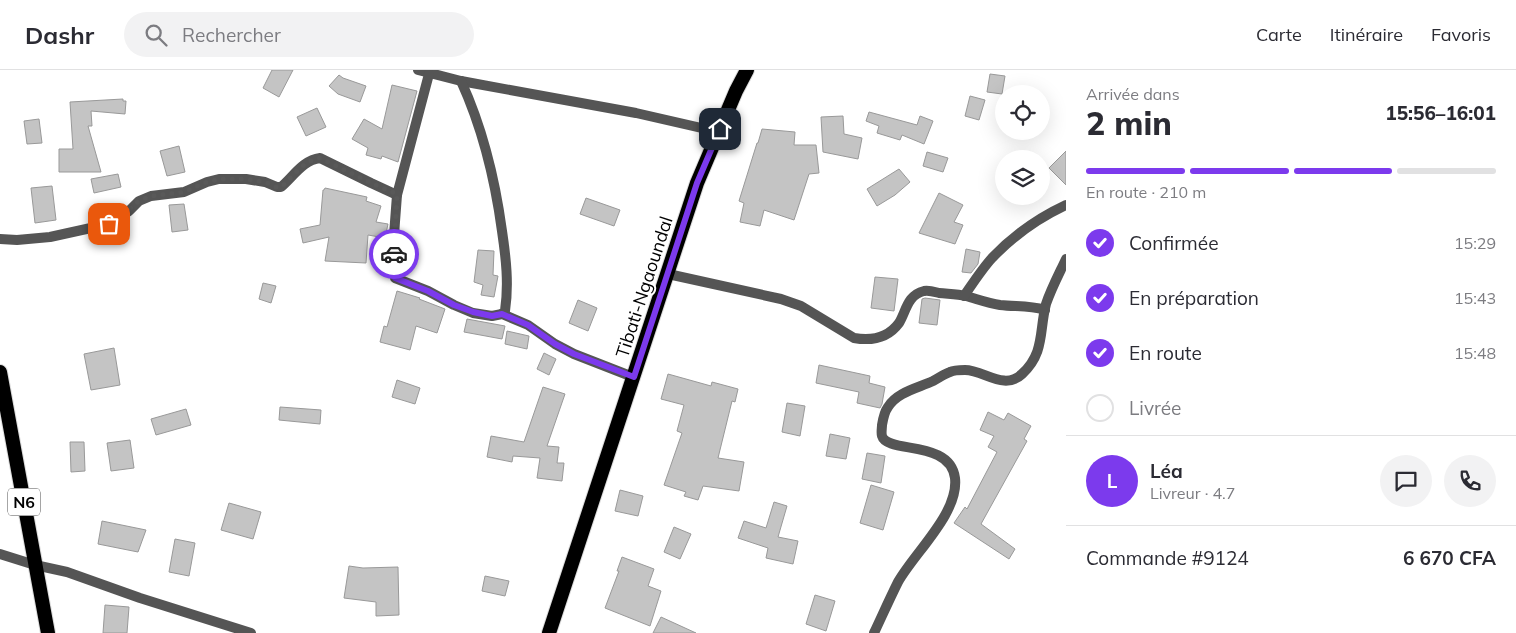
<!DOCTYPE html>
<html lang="fr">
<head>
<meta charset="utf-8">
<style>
	body { margin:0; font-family:Mulish,sans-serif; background:#f2f2f3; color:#2b2b33; height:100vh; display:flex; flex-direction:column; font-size:19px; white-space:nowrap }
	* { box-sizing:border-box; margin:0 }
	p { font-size:16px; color:#7c7c81 }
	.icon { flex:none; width:28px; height:28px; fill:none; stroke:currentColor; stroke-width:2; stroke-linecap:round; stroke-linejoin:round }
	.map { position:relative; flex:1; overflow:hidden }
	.side { display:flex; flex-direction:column; background:#fff; width:450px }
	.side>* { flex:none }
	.buttons { position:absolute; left:995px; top:15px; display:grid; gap:10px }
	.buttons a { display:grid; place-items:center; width:55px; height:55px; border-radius:50%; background:#fff; box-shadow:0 5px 20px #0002; font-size:25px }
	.pin { position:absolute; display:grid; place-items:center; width:42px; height:42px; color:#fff; margin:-21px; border-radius:10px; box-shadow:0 2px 8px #0006 }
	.courier { position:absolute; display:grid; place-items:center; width:50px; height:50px; margin:-25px; border:4px solid #7c3aed; border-radius:50%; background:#fff; color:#222; box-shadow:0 1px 6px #0007 }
	.head em { font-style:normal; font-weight:800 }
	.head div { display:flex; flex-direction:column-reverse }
	.head { display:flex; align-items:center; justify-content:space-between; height:85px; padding:0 20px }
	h1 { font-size:32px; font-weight:800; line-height:38px }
	.bar { display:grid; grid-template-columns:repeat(4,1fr); gap:8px 5px; align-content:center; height:60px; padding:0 20px }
	.bar i { height:6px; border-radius:4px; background:#e1e1e2 }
	.bar .current { background:#7c3aed }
	.bar p { grid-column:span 4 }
	.line { display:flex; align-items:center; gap:12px; padding:0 20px; border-top:1px solid #e1e1e2 }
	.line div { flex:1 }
	.round { display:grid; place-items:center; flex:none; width:52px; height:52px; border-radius:26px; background:#f2f2f3 }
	ol { padding:0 20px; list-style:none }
	li { display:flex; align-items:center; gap:15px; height:55px }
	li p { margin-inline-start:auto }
	li .icon { padding:5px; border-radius:50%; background:#7c3aed; color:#fff; stroke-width:4 }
	li:last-child { color:#7c7c81 }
	li i { width:28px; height:28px; border:2px solid #e1e1e2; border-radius:50% }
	header { display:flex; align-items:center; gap:30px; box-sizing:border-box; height:70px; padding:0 25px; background:#fff; border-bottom:1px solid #e1e1e2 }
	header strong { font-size:24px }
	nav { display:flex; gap:28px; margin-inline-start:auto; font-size:18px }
	.search { width:350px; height:45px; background:#f2f2f3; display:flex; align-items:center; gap:12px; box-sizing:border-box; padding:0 18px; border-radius:28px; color:#7c7c81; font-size:19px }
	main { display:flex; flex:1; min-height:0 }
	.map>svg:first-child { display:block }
	.building { fill:#c4c4c4; stroke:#999 }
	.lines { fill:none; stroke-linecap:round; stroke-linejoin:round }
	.trunk-casing { stroke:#dbdbdb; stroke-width:16 }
	.minor { stroke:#555; stroke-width:10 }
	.trunk { stroke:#000; stroke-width:14 }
	.done { stroke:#595959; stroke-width:5; stroke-dasharray:0 9 }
	.route { stroke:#7c3aed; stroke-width:6 }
	.labels { text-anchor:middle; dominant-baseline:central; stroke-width:4; stroke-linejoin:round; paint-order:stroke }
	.shield { fill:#fff; stroke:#4c4c4c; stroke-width:1 }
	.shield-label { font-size:16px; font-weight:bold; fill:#000 }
	.street-label { font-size:18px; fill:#000; stroke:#fff }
</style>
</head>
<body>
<header>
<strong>Dashr</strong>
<div class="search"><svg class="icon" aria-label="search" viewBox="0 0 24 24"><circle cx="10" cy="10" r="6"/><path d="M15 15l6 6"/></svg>Rechercher</div>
<nav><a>Carte</a><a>Itinéraire</a><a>Favoris</a></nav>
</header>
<main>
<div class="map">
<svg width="1066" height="563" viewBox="0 0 1066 563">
	<rect width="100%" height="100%" fill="#fff"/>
	<g class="building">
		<path d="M272,0H293L279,27L263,18Z"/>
		<path d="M990,4L1005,6L1002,24L987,22Z"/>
		<path d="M339,5L343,8L366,16L360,32L338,24L329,16Z"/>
		<path d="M392,15L417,21L398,92L382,86L381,89L366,85L368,78L352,69L364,49L382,59Z"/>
		<path d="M970,26L985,30L979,50L965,46Z"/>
		<path d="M123,29V31H126L125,44L91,41L92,56H88L101,102H59V79H73L70,32Z"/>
		<path d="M317,38L326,57L306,66L297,47Z"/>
		<path d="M869,42L917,55L920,46L933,51L924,74L902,65L900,70L877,63L879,56L866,51Z"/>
		<path d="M843,46L844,64L862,68L858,89L823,82L821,47Z"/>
		<path d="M39,49L42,73L27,74L24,51Z"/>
		<path d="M762,59L795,62L794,75H816L819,103L809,104L794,150L764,140L760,156L740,152L744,133L739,131L757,73H758Z"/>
		<path d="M179,76L185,102L167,106L160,81Z"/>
		<path d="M1066,81V115L1049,98Z"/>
		<path d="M927,82L948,88L943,102L923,96Z"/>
		<path d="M899,99L910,112L895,125L877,136L867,119Z"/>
		<path d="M118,104L121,117L94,123L91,109Z"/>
		<path d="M52,116L56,150L35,153L31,118Z"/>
		<path d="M325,118L367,127L366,131L381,136L376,152L388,154L385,168L368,165L366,193L325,191L329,167L303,173L300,159L320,155L323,120H324Z"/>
		<path d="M939,123L963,135L954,152L963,155L955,174L919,163Z"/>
		<path d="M586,128L620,140L614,156L580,144Z"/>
		<path d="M184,134L188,160L172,162L169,135Z"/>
		<path d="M966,179L980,182L978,194L971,203L962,202Z"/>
		<path d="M478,180L494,181L493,205L498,206L494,227L481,225L483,215L474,212Z"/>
		<path d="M875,207L898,209L894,241L871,238Z"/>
		<path d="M263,213L276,216L271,233L259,229Z"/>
		<path d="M397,221L420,228L419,229L445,239L437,263L416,256L410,280L380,272L384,256L387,257Z"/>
		<path d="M925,228L940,230L937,255L919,253L922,229Z"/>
		<path d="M578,230L597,238L588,261L569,253Z"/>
		<path d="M467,249L505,256L502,269L464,262Z"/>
		<path d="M507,261L529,266L527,279L505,274Z"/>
		<path d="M114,278L120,315L91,320L84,284Z"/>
		<path d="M544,283L556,289L549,305L537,299Z"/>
		<path d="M819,295L870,306L869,313L885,317L882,334L880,338L857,333L859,322L816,313Z"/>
		<path d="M668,304L711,316L712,312L738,319L735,332L732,331L718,388L744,392L739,421L703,416L698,430L684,426L686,422L664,415L682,363L677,361L684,335L661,329Z"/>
		<path d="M397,310L420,318L415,334L392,327Z"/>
		<path d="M543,317L565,324L547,376L559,377L557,393H564L562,411L537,408L540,388L513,386L512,392L487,387L491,366L524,372Z"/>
		<path d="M787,333L805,336L800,366L782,362Z"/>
		<path d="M280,337L321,340L320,354L279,350Z"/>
		<path d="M186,339L191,355L156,365L151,349Z"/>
		<path d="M988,342L1004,350L1008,343L1031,356L1024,369L1027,371L981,454L1015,479L1009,489L954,453L965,437L967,439L997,382L988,377L994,366L980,360Z"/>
		<path d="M830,364L850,368L846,389L826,386Z"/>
		<path d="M130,370L134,398L111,401L107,373Z"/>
		<path d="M70,372H84L85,401L71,402Z"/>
		<path d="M867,383L885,386L881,413L862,409Z"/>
		<path d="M871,415L894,422L883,460L860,453Z"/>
		<path d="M620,420L643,426L638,446L615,441Z"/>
		<path d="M774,432L787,436L778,467L798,471L793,494L766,488L768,478L738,468L744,451L766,458Z"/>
		<path d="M229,433L261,442L253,469L221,460Z"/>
		<path d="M102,451L146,460L138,482L98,474Z"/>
		<path d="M674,457L691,464L680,489L664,482Z"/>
		<path d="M175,469L195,473L189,506L169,502Z"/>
		<path d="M622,487L654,499L648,516L661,521L650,556L605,538L619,501H617Z"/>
		<path d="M349,496L363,498L398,497L399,545L376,546V532L344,528Z"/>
		<path d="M485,506L509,511L505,526L482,521Z"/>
		<path d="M815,525L835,531L826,561L806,554Z"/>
		<path d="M105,535L129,537L127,563H103Z"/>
		<path d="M661,547L696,563H653Z"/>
	</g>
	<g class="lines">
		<defs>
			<g id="trunk">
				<path d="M0,302L48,563"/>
				<path d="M549,563L697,113L736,21L747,0"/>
			</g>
		</defs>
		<use href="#trunk" class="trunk-casing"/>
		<g class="minor">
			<path d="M418,0L461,11L636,43L719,62"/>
			<path d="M429,4L397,125L394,165L395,208L428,221L454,235L473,243L492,246L502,244L528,255L555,274L574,284L633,307"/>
			<path d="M461,11C483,59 495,109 502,161C506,188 509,214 505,241L502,244"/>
			<path d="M0,169L17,170L50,167L109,154L129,141L139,131L151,126L184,122L207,112L219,109H246L265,112L277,117H281C293,107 303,90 320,88L371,113L397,125"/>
			<path d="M668,204L781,229L801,236L854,268C871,271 888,268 899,253C906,242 907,225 924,221C929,220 935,222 939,223C948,224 957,224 966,226C977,229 988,233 1000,235C1016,237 1028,235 1045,240"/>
			<path d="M964,226C973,213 982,199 992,188C1013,166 1038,148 1066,135"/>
			<path d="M0,484L35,495L67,502L140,528L251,563"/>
			<path d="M874,563C882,546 890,528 898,512C915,482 959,443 955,408C950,369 887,384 882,366C881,363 882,358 882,355C883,349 885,341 888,337C897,322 918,318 933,311C939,308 944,304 950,302C954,300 960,300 965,300C984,300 1004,321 1022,304C1045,283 1039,261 1046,234C1051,219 1059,204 1066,189"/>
		</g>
		<use href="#trunk" class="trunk"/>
	</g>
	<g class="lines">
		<path class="done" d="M109,154L117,150L139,131L151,126L184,122L207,112L219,109H246L265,112L276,117H281C293,107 303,90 320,88L371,113L397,124L394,184"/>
		<path class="route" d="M394,184L395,208L428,221L454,235L473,242L492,246L502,244L528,255L555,274L574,284L634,307L697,113L720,59"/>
	</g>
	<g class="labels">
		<rect class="shield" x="8" y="418.5" width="32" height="27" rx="4"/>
		<g class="shield-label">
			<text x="24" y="432">N6</text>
		</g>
		<g class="street-label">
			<text transform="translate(644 217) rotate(-72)">Tibati-Ngaoundal</text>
		</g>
	</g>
</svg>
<div class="buttons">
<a><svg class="icon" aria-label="locate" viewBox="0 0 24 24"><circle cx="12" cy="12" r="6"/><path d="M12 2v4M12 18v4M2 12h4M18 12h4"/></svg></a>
<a><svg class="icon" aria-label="layers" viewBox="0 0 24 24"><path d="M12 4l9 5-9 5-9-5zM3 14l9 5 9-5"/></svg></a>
</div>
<div class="pin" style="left:109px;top:154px;background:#ea580c"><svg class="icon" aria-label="bag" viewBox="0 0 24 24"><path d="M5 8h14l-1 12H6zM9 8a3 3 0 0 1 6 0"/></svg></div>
<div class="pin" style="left:720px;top:59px;background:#1f2937"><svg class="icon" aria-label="home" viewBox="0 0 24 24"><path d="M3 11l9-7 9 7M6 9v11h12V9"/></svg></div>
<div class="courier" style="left:394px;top:184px"><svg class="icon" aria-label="car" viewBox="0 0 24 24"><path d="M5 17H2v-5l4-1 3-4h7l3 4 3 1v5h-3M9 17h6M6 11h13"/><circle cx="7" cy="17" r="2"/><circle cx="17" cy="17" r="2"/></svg></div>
</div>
<section class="side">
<div class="head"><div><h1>2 min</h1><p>Arrivée dans</p></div><em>15:56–16:01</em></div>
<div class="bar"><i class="current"></i><i class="current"></i><i class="current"></i><i></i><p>En route · 210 m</p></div>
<ol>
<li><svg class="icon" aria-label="check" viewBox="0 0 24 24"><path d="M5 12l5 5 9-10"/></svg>Confirmée<p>15:29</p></li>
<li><svg class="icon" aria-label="check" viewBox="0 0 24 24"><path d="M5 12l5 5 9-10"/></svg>En préparation<p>15:43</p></li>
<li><svg class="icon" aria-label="check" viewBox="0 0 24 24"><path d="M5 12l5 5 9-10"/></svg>En route<p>15:48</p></li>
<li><i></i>Livrée</li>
</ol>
<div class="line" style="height:90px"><b class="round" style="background:#7c3aed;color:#fff">L</b><div><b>Léa</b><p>Livreur · 4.7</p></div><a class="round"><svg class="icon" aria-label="chat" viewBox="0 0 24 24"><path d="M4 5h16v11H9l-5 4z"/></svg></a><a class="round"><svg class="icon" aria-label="phone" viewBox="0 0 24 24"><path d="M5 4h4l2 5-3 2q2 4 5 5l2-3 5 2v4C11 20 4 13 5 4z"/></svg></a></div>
<div class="line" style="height:65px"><div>Commande #9124</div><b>6 670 CFA</b></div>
</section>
</main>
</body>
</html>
